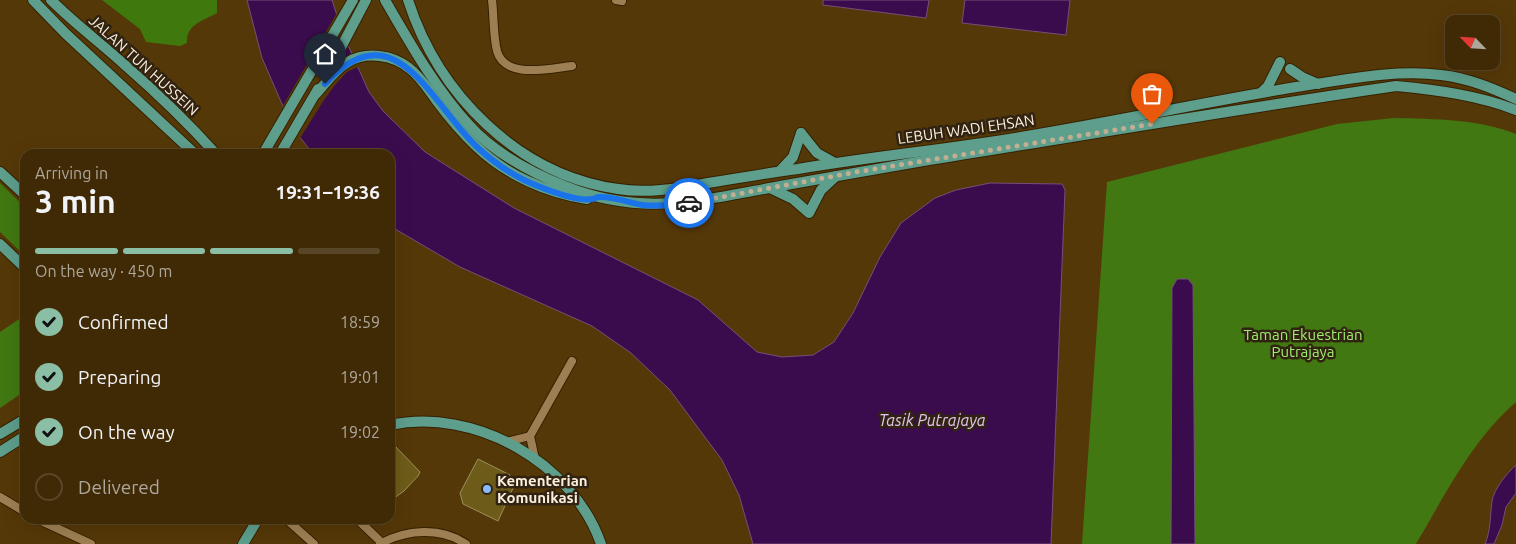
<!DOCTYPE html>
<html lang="en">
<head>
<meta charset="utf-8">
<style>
	body { margin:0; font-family:Ubuntu,sans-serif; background:#473210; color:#f1f3f6; height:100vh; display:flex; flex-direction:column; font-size:19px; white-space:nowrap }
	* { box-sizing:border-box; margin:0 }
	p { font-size:16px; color:#aea79b }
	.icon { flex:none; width:28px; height:28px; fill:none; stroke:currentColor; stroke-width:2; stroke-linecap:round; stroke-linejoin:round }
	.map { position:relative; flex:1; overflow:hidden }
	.sheet { position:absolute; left:20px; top:149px; width:375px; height:375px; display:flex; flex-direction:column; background:#402a06; border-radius:15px; box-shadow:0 5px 20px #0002,0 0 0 1px #594628 }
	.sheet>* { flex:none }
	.needle { width:32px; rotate:295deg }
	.buttons { position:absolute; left:1445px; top:15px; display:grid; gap:10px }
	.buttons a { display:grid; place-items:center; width:55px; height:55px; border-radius:10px; background:#402a06; box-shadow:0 5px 20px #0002,0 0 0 1px #594628; font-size:25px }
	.pin { position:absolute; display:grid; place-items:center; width:42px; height:42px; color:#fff; margin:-51px -21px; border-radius:50% 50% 50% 0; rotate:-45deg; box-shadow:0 0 5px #0007 }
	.pin .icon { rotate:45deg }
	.courier { position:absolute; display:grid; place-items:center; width:50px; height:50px; margin:-25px; border:4px solid #1a73e8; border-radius:50%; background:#fff; color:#222; box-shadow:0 1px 6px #0007 }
	.overview em { font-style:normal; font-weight:700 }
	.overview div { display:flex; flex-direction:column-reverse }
	.overview { display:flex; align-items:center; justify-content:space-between; height:85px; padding:0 15px }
	h1 { font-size:32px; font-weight:700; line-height:38px }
	.bar { display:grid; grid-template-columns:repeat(4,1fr); gap:8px 5px; align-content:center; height:60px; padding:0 15px }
	.bar i { height:6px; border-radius:4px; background:#594628 }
	.bar .active { background:#8abfa5 }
	.bar p { grid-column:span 4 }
	ol { padding:0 15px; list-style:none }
	li { display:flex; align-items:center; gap:15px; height:55px }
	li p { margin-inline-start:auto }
	li .icon { padding:5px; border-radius:50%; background:#8abfa5; color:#111; stroke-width:4 }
	li:last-child { color:#aea79b }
	li i { width:28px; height:28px; border:2px solid #594628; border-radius:50% }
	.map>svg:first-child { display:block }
	.green { fill:#417812 }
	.forest { fill:#3f780d }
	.water { fill:#3b0c4d; stroke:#755078 }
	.pier { fill:#553808 }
	.building { fill:#6d5c19; stroke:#9d8f5c }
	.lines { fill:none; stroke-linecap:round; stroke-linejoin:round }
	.minor-casing { stroke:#362100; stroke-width:10 }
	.major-casing { stroke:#362100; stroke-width:12 }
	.minor { stroke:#9e7f53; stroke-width:8 }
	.major { stroke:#5d9e8c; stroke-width:10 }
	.done { stroke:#c2af92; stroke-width:5; stroke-dasharray:0 9 }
	.route { stroke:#1a73e8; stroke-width:6 }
	.poi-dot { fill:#88bbfc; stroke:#302311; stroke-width:2 }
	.labels { text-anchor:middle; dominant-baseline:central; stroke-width:5; stroke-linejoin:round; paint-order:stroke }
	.street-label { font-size:15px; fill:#fdefdc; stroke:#302311 }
	.park-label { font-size:15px; fill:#a0ec71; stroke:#302311 }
	.poi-label { font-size:15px; font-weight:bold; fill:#fdefdc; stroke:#302311; text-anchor:start }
	.water-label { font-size:16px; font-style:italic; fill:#e2c3f0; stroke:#302311 }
</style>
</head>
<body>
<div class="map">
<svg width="1516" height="544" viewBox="0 0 1516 544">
	<rect width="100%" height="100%" fill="#553808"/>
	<g class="green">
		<path d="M1394,118C1434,119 1478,119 1516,134V402C1472,440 1445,495 1416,544H1082L1107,182L1337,124Z"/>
		<path d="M0,183L25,207V256L0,232Z"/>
		<path d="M25,315V391L0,408V332Z"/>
	</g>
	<path class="forest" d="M102,0H217V13C203,21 186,24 187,43L180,46L146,42L140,29Z"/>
	<g class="water">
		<path d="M247,0H332L343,34L369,92L383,111L425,152L514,208L698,300L757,352L782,357L813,355L834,342L853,313L880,257L901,223L935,198L956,190L990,183L1062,184L1065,190L1051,544H753L739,495L722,460L670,390L631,353L592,326L460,267L390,226V154H313L292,127L262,58Z"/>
		<path d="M823,0H929L926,18L823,5Z"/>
		<path d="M965,0H1070L1066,35L962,23Z"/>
		<path d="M1177,279H1188L1193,285L1195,544H1171L1172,288Z"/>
		<path d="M1516,465V493L1506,507L1502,525L1494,544H1485C1491,530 1490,516 1492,501C1494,489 1507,473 1516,465Z"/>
	</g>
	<path class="pier" d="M338,11L350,43L341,57L342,60L354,53L360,66L347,72L335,85L324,100L299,140L290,128L281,109Z"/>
	<g class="building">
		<path d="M390,444L395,446L420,472L418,476L404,491L390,501Z"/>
		<path d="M478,459L510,475L514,486L498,521L463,504L460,493Z"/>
	</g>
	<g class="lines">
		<defs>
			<g id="minor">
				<path d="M492,0C494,16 493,35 497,51C505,80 551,68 572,66"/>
				<path d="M616,0L622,1"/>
				<path d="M530,436L535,459"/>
				<path d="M507,442L530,436L572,361"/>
				<path d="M0,497L25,512"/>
				<path d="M37,519L91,544"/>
				<path d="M286,519L314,544"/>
				<path d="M357,519L382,543"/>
				<path d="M380,544C406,529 441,527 466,544"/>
			</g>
			<g id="major">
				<path d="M33,0L65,33L195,154"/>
				<path d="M51,0C75,24 101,43 126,66C157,93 188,123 216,154"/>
				<path d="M385,0C410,43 435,88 469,125C494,153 532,173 567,187C643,217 703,200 780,186C828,178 875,169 923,161C1080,136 1238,109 1396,86C1437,90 1477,95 1516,110"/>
				<path d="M408,0C438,94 518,175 618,189C648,194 679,188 708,183C738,178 768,173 798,169C874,156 951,149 1027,136C1117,121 1206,102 1296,87C1344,80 1393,69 1441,75C1468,78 1492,88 1516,99"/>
				<path d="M1290,69L1302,77L1318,84"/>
				<path d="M326,76L366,0"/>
				<path d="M1261,93L1268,86L1280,62"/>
				<path d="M316,94C326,83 335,69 348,62C366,51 393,55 409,68C420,76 428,89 436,100C448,116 461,132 476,146C506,175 547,193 587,199"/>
				<path d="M801,133L817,153L835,163"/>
				<path d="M263,154L353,0"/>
				<path d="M280,154L318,89"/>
				<path d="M780,171L793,157L801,133"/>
				<path d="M0,172L25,195"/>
				<path d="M770,188L793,199L809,213L821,190L836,176"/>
				<path d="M0,244L25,268"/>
				<path d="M390,425C475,407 573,463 601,544"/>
				<path d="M0,434L25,419"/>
				<path d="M0,452L25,436"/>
				<path d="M243,544L258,519"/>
			</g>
		</defs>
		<use href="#minor" class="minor-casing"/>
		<use href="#major" class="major-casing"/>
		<use href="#minor" class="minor"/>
		<use href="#major" class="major"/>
	</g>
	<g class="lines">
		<path class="done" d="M689,203L856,172L1152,124"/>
		<path class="route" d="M325,84C395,7 431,104 477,147C490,159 509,173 526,181C542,188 575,202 592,199C594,199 596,197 599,197C613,196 630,203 643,205C658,207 674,204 689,203"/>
	</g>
	<circle class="poi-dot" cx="487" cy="489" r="5"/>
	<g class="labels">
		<g class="street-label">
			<text transform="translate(144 65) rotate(42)">JALAN TUN HUSSEIN</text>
			<text transform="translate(966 129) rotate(-8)">LEBUH WADI EHSAN</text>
		</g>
		<g class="park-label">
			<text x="1303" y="334">Taman Ekuestrian<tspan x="1303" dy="17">Putrajaya</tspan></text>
		</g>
		<g class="poi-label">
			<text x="497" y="480">Kementerian<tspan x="497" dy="17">Komunikasi</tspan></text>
		</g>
		<g class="water-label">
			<text x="932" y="420">Tasik Putrajaya</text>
		</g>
	</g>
</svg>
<div class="buttons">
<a><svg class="needle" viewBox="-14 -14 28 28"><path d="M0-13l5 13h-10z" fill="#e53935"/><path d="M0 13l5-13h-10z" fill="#aea79b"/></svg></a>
</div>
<div class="pin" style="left:1152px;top:124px;background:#ea580c"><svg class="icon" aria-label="bag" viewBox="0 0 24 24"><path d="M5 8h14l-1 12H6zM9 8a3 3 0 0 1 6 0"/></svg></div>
<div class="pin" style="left:325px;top:84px;background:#1f2937"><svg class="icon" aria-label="home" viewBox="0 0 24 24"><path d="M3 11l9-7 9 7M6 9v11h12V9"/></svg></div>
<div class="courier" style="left:689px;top:203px"><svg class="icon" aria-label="car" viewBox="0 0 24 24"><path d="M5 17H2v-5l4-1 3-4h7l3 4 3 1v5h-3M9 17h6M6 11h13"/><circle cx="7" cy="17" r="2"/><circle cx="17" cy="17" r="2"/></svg></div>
<section class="sheet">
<div class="overview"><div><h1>3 min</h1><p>Arriving in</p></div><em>19:31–19:36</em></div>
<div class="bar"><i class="active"></i><i class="active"></i><i class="active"></i><i></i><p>On the way · 450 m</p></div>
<ol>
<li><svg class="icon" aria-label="check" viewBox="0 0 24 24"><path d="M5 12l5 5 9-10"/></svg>Confirmed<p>18:59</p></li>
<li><svg class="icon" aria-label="check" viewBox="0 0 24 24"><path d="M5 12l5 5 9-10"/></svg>Preparing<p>19:01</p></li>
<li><svg class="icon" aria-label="check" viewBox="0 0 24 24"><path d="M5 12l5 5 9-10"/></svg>On the way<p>19:02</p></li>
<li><i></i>Delivered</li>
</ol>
</section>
</div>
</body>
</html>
